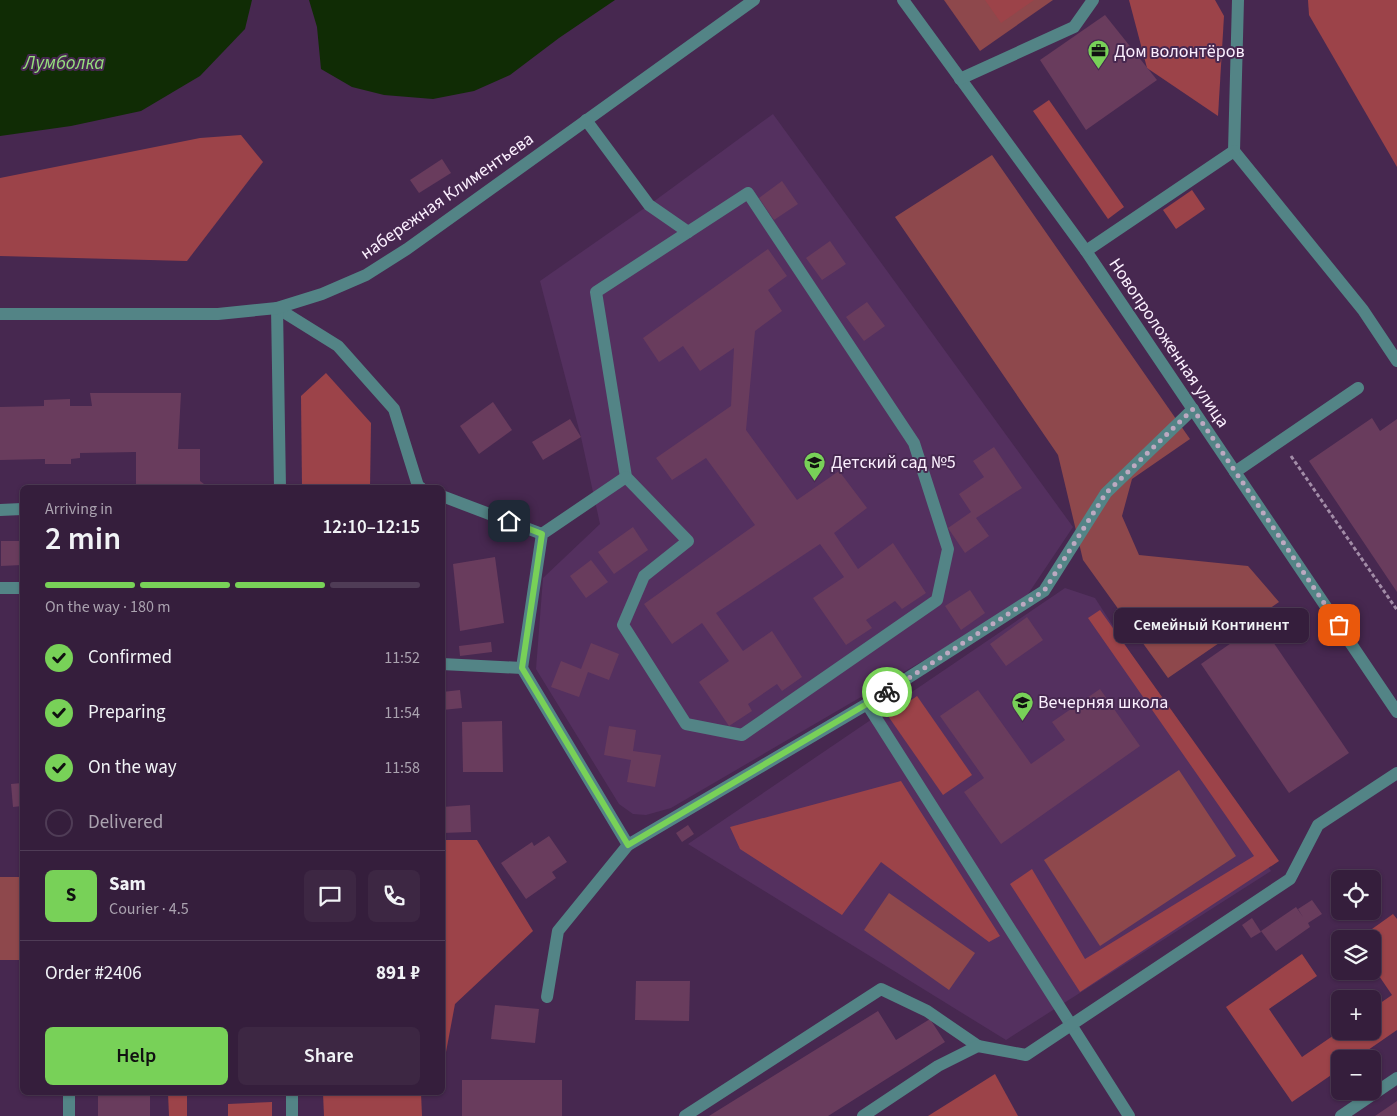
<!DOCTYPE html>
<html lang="en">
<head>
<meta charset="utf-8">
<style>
	body { margin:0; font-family:"Source Sans 3",sans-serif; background:#3d2743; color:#f1f3f6; height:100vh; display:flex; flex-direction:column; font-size:19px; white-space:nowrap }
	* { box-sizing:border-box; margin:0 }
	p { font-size:16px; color:#aaa2af }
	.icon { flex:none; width:28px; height:28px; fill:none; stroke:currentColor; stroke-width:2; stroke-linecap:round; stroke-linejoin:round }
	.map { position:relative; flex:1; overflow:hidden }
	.drawer { position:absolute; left:20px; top:485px; width:425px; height:610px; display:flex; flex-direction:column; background:#351e3c; border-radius:8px; box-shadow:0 1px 4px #0004,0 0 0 1px #4f3c56 }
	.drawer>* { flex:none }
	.buttons { position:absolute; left:1331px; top:870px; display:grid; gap:10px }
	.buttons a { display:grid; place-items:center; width:50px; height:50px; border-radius:8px; background:#351e3c; box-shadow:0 1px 4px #0004,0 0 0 1px #4f3c56; font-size:25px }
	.pin { position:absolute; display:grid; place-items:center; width:42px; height:42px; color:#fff; margin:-21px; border-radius:10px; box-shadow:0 2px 8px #0006 }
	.courier { position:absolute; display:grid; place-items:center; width:50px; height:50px; margin:-25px; border:4px solid #78d158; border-radius:50%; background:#fff; color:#222; box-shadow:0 1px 6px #0007 }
	.bubble { position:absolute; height:35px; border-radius:8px; background:#351e3c; box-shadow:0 1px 4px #0004,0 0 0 1px #4f3c56; font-size:16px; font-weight:600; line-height:35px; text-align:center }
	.overview em { font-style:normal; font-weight:600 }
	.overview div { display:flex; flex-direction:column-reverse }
	.overview { display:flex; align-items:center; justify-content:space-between; height:85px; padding:0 25px }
	h1 { font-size:32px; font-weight:600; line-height:38px }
	.bar { display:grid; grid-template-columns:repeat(4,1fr); gap:8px 5px; align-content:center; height:60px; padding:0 25px }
	.bar i { height:6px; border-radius:4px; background:#4f3c56 }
	.bar .selected { background:#78d158 }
	.bar p { grid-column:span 4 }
	.line { display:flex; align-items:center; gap:12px; padding:0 25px; border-top:1px solid #4f3c56 }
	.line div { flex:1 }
	.round { display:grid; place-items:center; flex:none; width:52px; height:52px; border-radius:8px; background:#3d2743 }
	ol { padding:0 25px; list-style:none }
	li { display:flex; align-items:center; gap:15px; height:55px }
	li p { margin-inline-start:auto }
	li .icon { padding:5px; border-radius:50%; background:#78d158; color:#111; stroke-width:4 }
	li:last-child { color:#aaa2af }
	li i { width:28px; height:28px; border:2px solid #4f3c56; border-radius:50% }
	.action { display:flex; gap:10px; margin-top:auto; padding:10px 25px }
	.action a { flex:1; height:58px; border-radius:8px; background:#78d158; color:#111; font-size:20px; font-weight:600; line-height:58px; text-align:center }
	.action a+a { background:#3d2743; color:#f1f3f6 }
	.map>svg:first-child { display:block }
	.built { fill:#54305f }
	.green { fill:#8e484c }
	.forest { fill:#9c4349 }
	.water { fill:#102c05 }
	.building { fill:#693c5d }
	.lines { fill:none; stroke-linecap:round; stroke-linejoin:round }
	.path { stroke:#a28ca7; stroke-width:3; stroke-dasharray:4 2.5; stroke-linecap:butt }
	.minor { stroke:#538486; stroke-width:12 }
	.done { stroke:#bca9c1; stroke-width:5; stroke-dasharray:0 9 }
	.route { stroke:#78d158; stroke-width:6 }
	.labels { text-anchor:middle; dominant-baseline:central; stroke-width:4; stroke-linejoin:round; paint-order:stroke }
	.poi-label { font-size:18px; fill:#fbeffe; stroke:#472850; text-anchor:start }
	.street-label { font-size:18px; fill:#fbeffe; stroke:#472850 }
	.water-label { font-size:19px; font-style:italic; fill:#96df7e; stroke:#472850 }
</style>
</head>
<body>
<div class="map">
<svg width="1397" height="1116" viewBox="0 0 1397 1116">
	<rect width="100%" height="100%" fill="#472850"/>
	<g class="built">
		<path d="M773,114L1073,527L1022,603L671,808L646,815L633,814L619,804L536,669L543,578L600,524L581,437L540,281L649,205Z"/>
		<path d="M1065,588L1095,598L1271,871L1006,1040L688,844Z"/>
	</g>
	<g class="green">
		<path d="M944,0H1053L980,51Z"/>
		<path d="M992,155L1190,439L1132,479L1122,516L1139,555L1248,566L1279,602L1168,678L1083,560L1058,455L895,217Z"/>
		<path d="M1179,770L1236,856L1100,946L1044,860Z"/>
		<rect x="0" y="877" width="22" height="83"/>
		<path d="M889,893L975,953L949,990L864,930Z"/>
	</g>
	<g class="forest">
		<path d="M985,0H1034L1001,23Z"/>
		<path d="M1129,0H1215L1224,16L1218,116L1147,68Z"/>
		<path d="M1308,0H1397V167L1309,15Z"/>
		<path d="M1049,100L1124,207L1108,219L1033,111Z"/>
		<path d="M241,135L263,162L187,261L0,256V178L200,138Z"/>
		<path d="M1192,190L1205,209L1176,229L1163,210Z"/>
		<path d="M326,373L371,423L370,487H302L301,396Z"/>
		<path d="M1100,610L1279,861L1080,992L1010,884L1032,869L1085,959L1254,856L1088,618Z"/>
		<path d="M917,696L972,775L943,795L888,716Z"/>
		<path d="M901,781L1000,936L989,942L881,862L842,915L740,849L730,827Z"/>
		<path d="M443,840H477L533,931L455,1004L446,1052L443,1057Z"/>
		<path d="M1393,914L1397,919V1030L1355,1059H1340V1069L1292,1102L1226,1007L1302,954L1317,976L1269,1009L1302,1057L1340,1031H1372L1373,1008L1392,995L1373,967L1372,939H1358Z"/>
		<path d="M995,1074L1018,1116H928Z"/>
		<path d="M168,1093H187V1116H169Z"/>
		<path d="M323,1093H421L422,1116H324Z"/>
		<path d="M272,1102V1116H228V1104Z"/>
	</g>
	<g class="water">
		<path d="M0,0H252L245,29L200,76L141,111L71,126L0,136Z"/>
		<path d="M309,0H615L559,38L510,75L474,91L433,99L384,95L352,87L321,69L317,27Z"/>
	</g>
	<g class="building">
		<path d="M1105,15L1157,80L1086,130L1040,60Z"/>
		<path d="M442,159L451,173L419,193L410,180Z"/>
		<path d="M782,181L798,204L774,220L759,198Z"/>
		<path d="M830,241L846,264L822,280L806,258Z"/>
		<path d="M768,249L787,276L768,290L782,311L755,331L746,430L797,500L839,471L867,508L834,533L858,569L893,543L926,593L902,609L895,601L866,620L872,628L846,645L813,598L844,577L820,544L716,613L743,651L772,631L802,677L782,691L777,684L748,704L752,711L729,726L699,682L729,661L702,623L672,644L644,604L755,525L706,458L672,480L656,458L731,406L734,348L700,371L683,346L659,362L643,338Z"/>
		<path d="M867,302L885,326L864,341L846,317Z"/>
		<path d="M90,393H181L178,449H200V481L204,484V488H136V452L80,453V458L71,459V464H45V459L0,460V407L44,406V400L70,399V406H92Z"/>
		<path d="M493,402L512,430L479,454L460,426Z"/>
		<path d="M1372,418L1380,431L1397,419V592L1309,461Z"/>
		<path d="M570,419L581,437L543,460L532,442Z"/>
		<path d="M994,447L1022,488L976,518L989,536L965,553L948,528L971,512L959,494L984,477L973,461Z"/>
		<path d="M633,527L648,550L614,574L598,552Z"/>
		<path d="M1,541H22V565L1,566Z"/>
		<path d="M495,557L504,623L460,631L453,564Z"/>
		<path d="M591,560L608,582L586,598L570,576Z"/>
		<path d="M970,590L985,613L961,630L945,606Z"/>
		<path d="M1027,617L1043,640L1006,666L990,644Z"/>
		<path d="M1260,623L1349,753L1289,793L1201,664Z"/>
		<path d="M491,642L492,652L460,656L459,646Z"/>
		<path d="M591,643L619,654L609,680L588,672L579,697L551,687L561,661L581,669Z"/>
		<path d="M1100,689L1140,746L1001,844L964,792L984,778L940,716L978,690L1031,764L1065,740L1052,722Z"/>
		<path d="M460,690L462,708L442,710V692Z"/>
		<path d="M502,721L503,772H463L462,722Z"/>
		<path d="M609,726L636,730L633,751L661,755L655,787L627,782L631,760L604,755Z"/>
		<path d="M22,783V806L13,807L11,784Z"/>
		<path d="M470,805L471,832L442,833V807Z"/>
		<path d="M688,825L694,834L682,842L676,833Z"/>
		<path d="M549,836L567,862L552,872L556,878L526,899L501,863L532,842L534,846Z"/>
		<path d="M1312,900L1322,914L1308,923L1310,927L1276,951L1261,931L1296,907L1303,917L1298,909Z"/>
		<path d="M1252,918L1261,932L1251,938L1242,925Z"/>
		<path d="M636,981H690L689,1021L635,1020Z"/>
		<path d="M495,1005L539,1009L535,1043L491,1039Z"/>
		<path d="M878,1011L896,1040L930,1019L945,1042L828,1116H709Z"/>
		<rect x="462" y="1080" width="100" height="36"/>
		<rect x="98" y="1092" width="52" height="24"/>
		<path d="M1397,1101V1116H1375Z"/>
	</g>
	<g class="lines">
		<path class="path" d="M1291,456L1397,610"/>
		<g class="minor">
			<path d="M903,0L1086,251L1397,712"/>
			<path d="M1238,0L1234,151L1363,310L1397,361"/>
			<path d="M960,79L1074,27L1093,0"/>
			<path d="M586,120L649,205L688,232"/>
			<path d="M748,193L914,443L948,549L937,600L742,735L686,724L623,625L644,576L688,541L626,477L596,292Z"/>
			<path d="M1086,251L1234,151"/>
			<path d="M277,308L338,346L394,409L418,486L421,488"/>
			<path d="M277,308L280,488"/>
			<path d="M0,314H218L277,308L322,294L366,275L407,249L754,0"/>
			<path d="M1235,472L1358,388"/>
			<path d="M626,477L542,534L522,668L628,845L867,704L1044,591L1106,493L1193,409"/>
			<path d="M442,496L542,534"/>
			<path d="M0,510L22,509"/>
			<path d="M0,588H22"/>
			<path d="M442,664L522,668"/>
			<path d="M867,704L1129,1116"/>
			<path d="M547,997L558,931L628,845"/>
			<path d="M69,1092V1116"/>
			<path d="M292,1092V1116"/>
			<path d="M685,1116L881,989L927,1011L978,1046"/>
			<path d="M863,1116L938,1066L978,1046L1026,1055L1290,879L1318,825L1397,773"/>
			<path d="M1341,1116L1397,1078"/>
		</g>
	</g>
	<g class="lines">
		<path class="done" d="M887,692L1044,591L1106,493L1193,409L1339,625"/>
		<path class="route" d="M509,521L542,534L522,668L628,845L887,692"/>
	</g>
	<defs>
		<symbol id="office-pin" viewBox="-11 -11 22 30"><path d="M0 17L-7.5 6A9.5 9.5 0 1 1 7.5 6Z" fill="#78d158" stroke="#472850"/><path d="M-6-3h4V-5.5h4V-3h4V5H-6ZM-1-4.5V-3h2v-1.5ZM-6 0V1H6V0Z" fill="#111"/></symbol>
		<symbol id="school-pin" viewBox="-11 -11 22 30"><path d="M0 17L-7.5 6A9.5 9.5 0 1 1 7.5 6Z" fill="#78d158" stroke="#472850"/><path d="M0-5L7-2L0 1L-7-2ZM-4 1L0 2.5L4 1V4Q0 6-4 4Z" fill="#111"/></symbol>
	</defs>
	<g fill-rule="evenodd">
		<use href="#office-pin" x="1086" y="38" width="25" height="34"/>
		<use href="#school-pin" x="802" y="450" width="25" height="34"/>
		<use href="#school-pin" x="1010" y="690" width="25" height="34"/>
	</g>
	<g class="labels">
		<g class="poi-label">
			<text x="1114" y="51">Дом волонтёров</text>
			<text x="831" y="462">Детский сад №5</text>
			<text x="1038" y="702">Вечерняя школа</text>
		</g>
		<g class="street-label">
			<text transform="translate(447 196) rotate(-35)">набережная Климентьева</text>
			<text transform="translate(1169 343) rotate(56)">Новопроложенная улица</text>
		</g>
		<g class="water-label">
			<text x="64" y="63">Лумболка</text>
		</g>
	</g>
</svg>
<div class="buttons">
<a><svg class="icon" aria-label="locate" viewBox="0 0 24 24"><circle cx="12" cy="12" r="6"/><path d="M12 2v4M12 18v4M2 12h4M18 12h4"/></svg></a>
<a><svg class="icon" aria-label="layers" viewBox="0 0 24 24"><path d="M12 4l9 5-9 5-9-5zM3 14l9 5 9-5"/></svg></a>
<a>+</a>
<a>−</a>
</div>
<div class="pin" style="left:1339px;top:625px;background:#ea580c"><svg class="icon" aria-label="bag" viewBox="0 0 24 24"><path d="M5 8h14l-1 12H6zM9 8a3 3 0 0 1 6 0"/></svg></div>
<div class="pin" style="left:509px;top:521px;background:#1f2937"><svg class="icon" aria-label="home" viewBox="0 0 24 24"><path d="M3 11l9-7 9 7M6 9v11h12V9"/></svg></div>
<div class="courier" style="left:887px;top:692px"><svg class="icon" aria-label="bike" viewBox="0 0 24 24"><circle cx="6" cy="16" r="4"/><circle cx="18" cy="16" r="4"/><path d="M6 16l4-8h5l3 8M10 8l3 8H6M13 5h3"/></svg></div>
<div class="bubble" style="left:1114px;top:608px;width:195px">Семейный Континент</div>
<section class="drawer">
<div class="overview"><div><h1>2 min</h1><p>Arriving in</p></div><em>12:10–12:15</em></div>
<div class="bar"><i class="selected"></i><i class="selected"></i><i class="selected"></i><i></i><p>On the way · 180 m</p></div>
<ol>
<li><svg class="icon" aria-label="check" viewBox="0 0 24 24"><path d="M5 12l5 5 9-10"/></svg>Confirmed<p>11:52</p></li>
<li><svg class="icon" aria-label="check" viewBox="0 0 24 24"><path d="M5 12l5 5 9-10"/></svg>Preparing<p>11:54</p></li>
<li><svg class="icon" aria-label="check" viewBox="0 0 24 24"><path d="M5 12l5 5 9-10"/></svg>On the way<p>11:58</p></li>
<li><i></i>Delivered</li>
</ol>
<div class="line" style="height:90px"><b class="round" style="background:#78d158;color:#111">S</b><div><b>Sam</b><p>Courier · 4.5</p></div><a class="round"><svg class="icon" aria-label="chat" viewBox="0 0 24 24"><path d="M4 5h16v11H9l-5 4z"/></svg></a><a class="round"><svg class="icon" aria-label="phone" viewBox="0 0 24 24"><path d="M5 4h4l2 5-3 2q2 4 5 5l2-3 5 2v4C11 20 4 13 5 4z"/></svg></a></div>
<div class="line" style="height:65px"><div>Order #2406</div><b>891 ₽</b></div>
<div class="action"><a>Help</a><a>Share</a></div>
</section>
</div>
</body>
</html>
